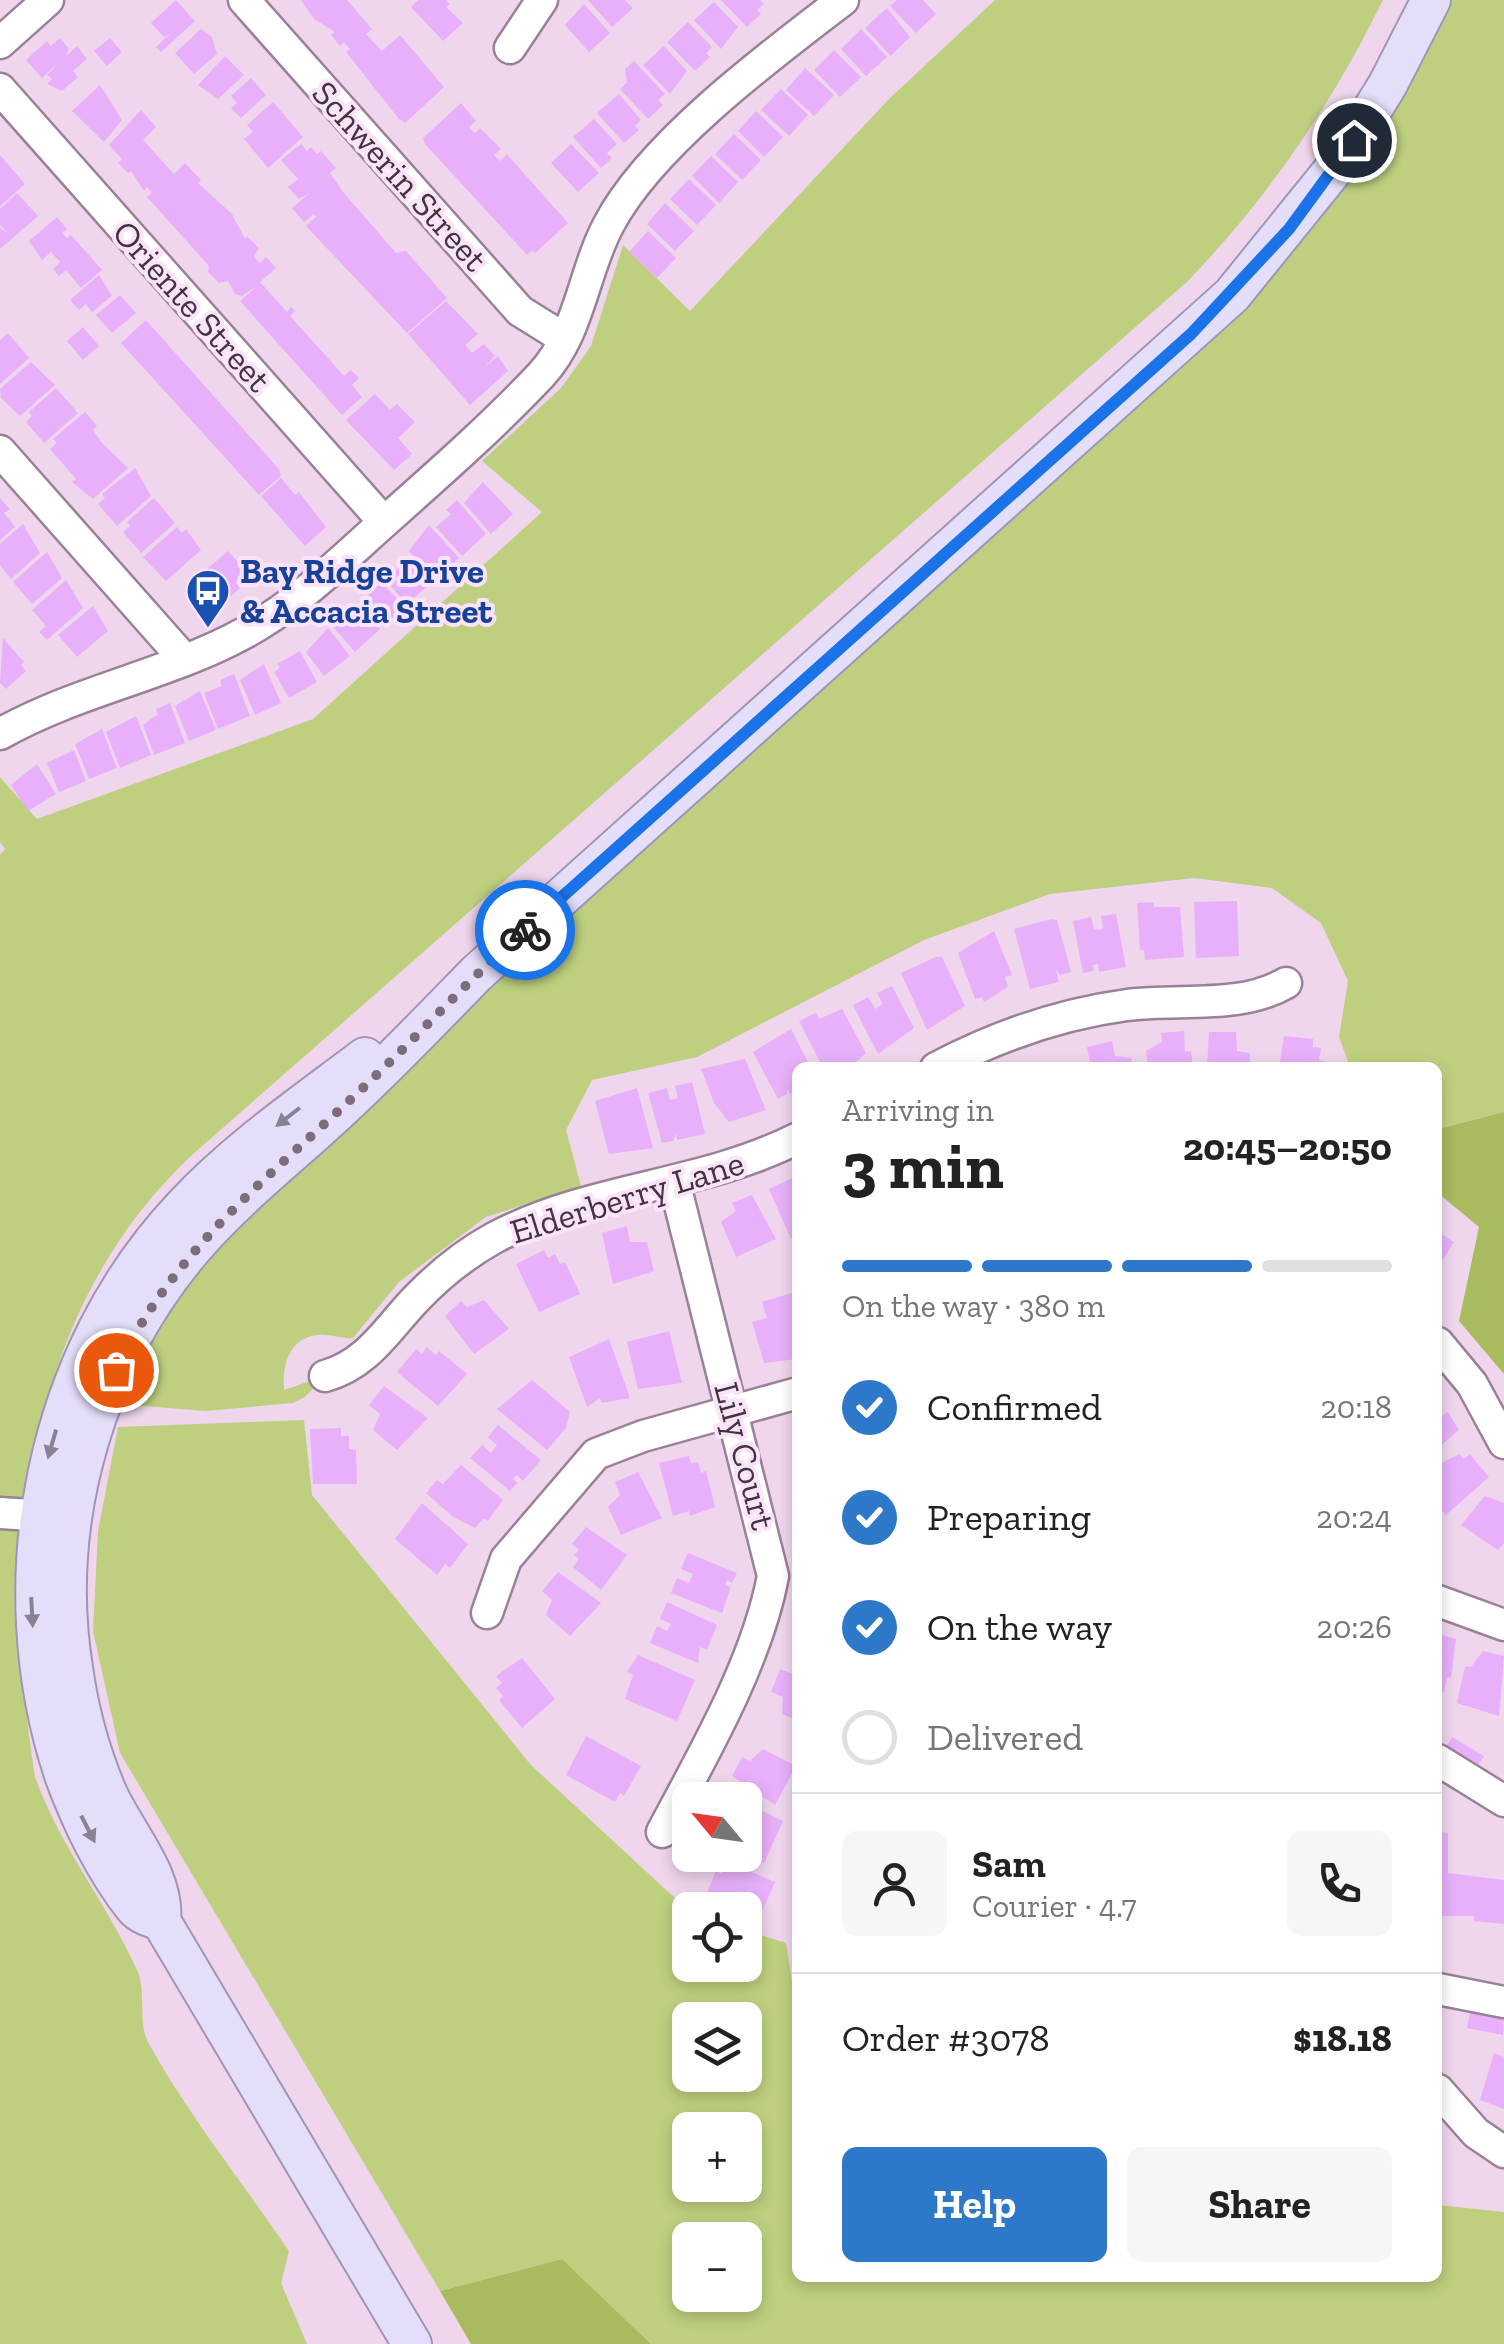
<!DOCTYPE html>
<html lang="en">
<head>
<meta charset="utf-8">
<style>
	body { margin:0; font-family:"Zilla Slab",serif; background:#f6f6f6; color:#222; height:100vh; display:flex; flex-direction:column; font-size:38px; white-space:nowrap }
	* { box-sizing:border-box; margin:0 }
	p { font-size:32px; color:#767676 }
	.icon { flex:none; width:55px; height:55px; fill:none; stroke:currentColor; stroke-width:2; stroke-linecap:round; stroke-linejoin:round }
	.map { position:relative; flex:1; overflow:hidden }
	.side { position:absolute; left:792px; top:1062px; width:650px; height:1220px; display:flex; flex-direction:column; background:#fff; border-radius:15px; box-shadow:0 5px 15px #0003 }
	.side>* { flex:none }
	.needle { width:65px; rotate:299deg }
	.buttons { position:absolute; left:672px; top:1782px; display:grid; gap:20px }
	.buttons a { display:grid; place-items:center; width:90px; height:90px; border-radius:15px; background:#fff; box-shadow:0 5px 15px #0003; font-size:50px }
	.pin { position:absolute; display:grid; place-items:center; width:85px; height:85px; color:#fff; margin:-42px; border:5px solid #fff; border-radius:50%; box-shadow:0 2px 10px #0007 }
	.courier { position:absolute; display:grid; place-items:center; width:100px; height:100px; margin:-50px; border:8px solid #1a73e8; border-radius:50%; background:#fff; color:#222; box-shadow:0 2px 12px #0007 }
	.head em { font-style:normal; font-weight:700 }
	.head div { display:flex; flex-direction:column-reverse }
	.head { display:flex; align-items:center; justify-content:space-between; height:170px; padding:0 50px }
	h1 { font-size:65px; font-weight:700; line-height:75px }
	.bar { display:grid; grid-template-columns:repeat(4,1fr); gap:15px 10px; align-content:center; height:120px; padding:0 50px }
	.bar i { height:12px; border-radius:8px; background:#e0e0e0 }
	.bar .on { background:#2d78c8 }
	.bar p { grid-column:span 4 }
	.line { display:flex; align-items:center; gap:25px; padding:0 50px; border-top:2px solid #e0e0e0 }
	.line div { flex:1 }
	.round { display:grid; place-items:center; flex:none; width:105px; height:105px; border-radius:15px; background:#f6f6f6 }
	ol { padding:0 50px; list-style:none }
	li { display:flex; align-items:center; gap:30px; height:110px }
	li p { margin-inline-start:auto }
	li .icon { padding:10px; border-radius:50%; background:#2d78c8; color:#fff; stroke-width:4 }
	li:last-child { color:#767676 }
	li i { width:55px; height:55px; border:5px solid #e0e0e0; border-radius:50% }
	.action { display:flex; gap:20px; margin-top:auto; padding:20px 50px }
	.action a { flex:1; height:115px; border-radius:15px; background:#2d78c8; color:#fff; font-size:40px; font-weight:700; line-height:115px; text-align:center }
	.action a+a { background:#f6f6f6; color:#222 }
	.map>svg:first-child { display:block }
	.green { fill:#bed07f; fill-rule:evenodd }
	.forest { fill:#a8bb5f }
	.building { fill:#e8b0fb }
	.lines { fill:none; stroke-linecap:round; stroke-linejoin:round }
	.minor-casing { stroke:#998297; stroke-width:35 }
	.major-casing { stroke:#a095b6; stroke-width:42 }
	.minor { stroke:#fff; stroke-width:30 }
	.major { stroke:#e5defa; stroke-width:38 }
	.oneway { fill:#8a8193 }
	.done { stroke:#7d6d7b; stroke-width:10; stroke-dasharray:0 18 }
	.route { stroke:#1a73e8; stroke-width:12 }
	.labels { text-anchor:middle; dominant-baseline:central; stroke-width:8; stroke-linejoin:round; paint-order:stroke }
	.street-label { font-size:35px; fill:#3f353e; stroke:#fce3fa }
	.transit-label { font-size:35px; font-weight:bold; fill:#164399; stroke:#fce3fa; text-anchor:start }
</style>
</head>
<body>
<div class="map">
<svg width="1504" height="2344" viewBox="0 0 1504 2344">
	<rect width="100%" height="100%" fill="#efd6ed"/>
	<g class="green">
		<path d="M995,0H1383C1331,106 1269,196 1188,281L192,1155C23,1313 0,1557 35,1777C60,1847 107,1903 137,1970C147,1992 137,2023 149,2044C189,2116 243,2183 289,2251L281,2283L307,2344H0V855L5,849L0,842V777L37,819L313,719L542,512L482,461L561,388L591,346L623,245L690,311L889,99Z"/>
		<path d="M1431,0H1504V1112L1438,1129V1068L1350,1067L1339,1037L1348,981L1321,923L1272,888L1194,878L1050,894L924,940L697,1057L592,1080L566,1130L581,1186L486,1217L399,1282L353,1338C341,1339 331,1334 319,1335C289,1337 282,1365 284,1390L325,1376L305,1397L293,1403L206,1411L117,1404L159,1293L1232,295Z"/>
		<path d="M304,1420L312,1495L531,1765L690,1912V1965H745V1930L786,1943L798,2020V2278H1438V2205L1504,2212V2344H651L562,2259L440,2291L120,1753L93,1631L98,1531L118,1427ZM690,2020H745V2075H690ZM690,2130H745V2185H690ZM690,2240H745V2295H690Z"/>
	</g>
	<g class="forest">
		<path d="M1504,1112V1374L1459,1321L1479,1227L1438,1193V1129Z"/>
		<path d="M562,2259L651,2344H471L440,2291Z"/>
	</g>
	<g class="building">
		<path d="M176,0L195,21L161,52L156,47L170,34L164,37L151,23Z"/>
		<path d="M301,0H347L372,29L366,34L382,51L400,35L444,87L405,123L399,119L346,52L350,49L344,42L340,46L331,35L335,32L314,19Z"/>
		<path d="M418,0H446L450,4L446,7L463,23L443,41L411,7Z"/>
		<path d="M588,0H625L633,8L612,27Z"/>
		<path d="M721,0H760L764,4L757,10L761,14L747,27Z"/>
		<path d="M897,0H923L936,14L916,33L890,6Z"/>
		<path d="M714,2L738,27L721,49L694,20Z"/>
		<path d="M584,4L610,33L589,52L565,25Z"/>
		<path d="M887,8L910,37L891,56L865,28Z"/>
		<path d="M688,22L712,47L706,53L710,57L695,71L667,42Z"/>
		<path d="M201,29L212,37L217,54L194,74L175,53Z"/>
		<path d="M861,29L887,57L866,76L841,49Z"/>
		<path d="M60,38L69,49L65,57L77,46L87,59L73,71L78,77L62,91L47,84L52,79L47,75L61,60L42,78L26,60L47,41L51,46Z"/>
		<path d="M110,38L122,52L107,66L94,51Z"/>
		<path d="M664,46L687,71L670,94L643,65Z"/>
		<path d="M834,50L861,77L840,97L814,70Z"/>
		<path d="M225,56L244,75L218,99L198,85Z"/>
		<path d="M634,61L665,94L658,100L663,105L648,119L620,89L627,82L625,69Z"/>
		<path d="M805,68L834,95L814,116L786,90Z"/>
		<path d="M251,78L266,95L241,118L231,108L237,103L231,96Z"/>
		<path d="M100,85L122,120L104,142L72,111Z"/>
		<path d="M781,89L808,115L789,136L761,110Z"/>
		<path d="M619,94L641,120L635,126L639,130L624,143L597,113Z"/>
		<path d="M273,102L303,137L268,168L244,139L253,132L247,125Z"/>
		<path d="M461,103L476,121L469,127L475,133L480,128L501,149L494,155L500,161L507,154L568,223L535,253L532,250L527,255L425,144L423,138Z"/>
		<path d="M141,110L156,127L143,140L174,174L185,163L201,180L198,183L232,214L245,239L247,236L259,248L254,257L260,263L266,257L276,268L260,282L287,312L291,307L295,311L290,316L344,376L351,370L359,378L352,385L362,397L342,415L240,301L257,286L242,296L235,294L228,281L219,283L208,272L209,266L147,197L152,193L147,187L144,191L131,171L128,173L118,163L122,159L109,145Z"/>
		<path d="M756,111L783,137L764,157L738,131Z"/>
		<path d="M594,119L617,144L607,153L612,158L601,168L573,137Z"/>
		<path d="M734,134L761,160L742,180L715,154Z"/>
		<path d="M301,144L307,151L311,147L317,154L321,151L336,168L330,173L343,192L396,253L406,251L447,298L407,333L306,226L316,217L314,214L304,222L292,208L310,193L299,199L288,187L298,179L281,160Z"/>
		<path d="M571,144L599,173L578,192L551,163Z"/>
		<path d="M0,155L25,184L0,206Z"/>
		<path d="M711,156L738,182L719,203L692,176Z"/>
		<path d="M689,179L716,205L697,225L670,199Z"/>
		<path d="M17,193L38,216L0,249V228L8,233L0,225V209Z"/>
		<path d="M665,203L694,231L675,251L647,224Z"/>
		<path d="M57,217L67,229L62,233L67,238L71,235L102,270L81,288L66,270L59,276L53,269L60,262L51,252L42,260L29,241Z"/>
		<path d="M648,231L676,258L657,278L629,252Z"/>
		<path d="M99,275L112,296L92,312L86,304L79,310L70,300Z"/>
		<path d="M120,295L136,313L112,333L96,315Z"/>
		<path d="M446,301L478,334L465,345L472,353L484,344L495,356L484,368L498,356L508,371L470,405L408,334Z"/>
		<path d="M146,320L279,469L281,476L259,495L121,343Z"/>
		<path d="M83,327L99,346L83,360L67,341Z"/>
		<path d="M8,333L29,358L0,384V340Z"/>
		<path d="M31,362L55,385L20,416L1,398L0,389Z"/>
		<path d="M56,388L78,413L44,443L26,422L32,416L29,412Z"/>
		<path d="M375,394L390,410L397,404L415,422L398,438L412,454L394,470L346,420Z"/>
		<path d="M85,412L97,426L93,430L102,443L128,468L93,499L72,482L76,479L50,449L57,443L53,439Z"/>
		<path d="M135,468L151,496L117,526L98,504L105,498L102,494Z"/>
		<path d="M281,478L295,495L299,492L326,527L305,546L261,496Z"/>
		<path d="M483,482L513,514L491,534L464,503Z"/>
		<path d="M0,498L10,509L4,513L15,527L0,540Z"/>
		<path d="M154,498L175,523L141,553L123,532L130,526L127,522Z"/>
		<path d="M457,500L486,534L462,556L436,527L451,514L446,510Z"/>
		<path d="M23,524L40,553L11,579L0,565V544Z"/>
		<path d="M429,525L459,558L434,579L409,551Z"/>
		<path d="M177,527L182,533L186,529L201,550L166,581L143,557Z"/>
		<path d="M228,551L247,572L236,582L240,588L207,617L202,616L194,607L198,603L185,588Z"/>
		<path d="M47,552L62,578L32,604L13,582Z"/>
		<path d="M408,556L432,582L407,604L387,582Z"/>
		<path d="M66,580L83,608L47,640L39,632L46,626L32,610Z"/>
		<path d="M381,582L405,607L383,627L361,603Z"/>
		<path d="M356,602L380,629L355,652L334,628Z"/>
		<path d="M93,606L108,631L77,657L58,635Z"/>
		<path d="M328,628L350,656L324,676L306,652Z"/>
		<path d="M3,638L24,662L21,665L26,671L6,689L0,683Z"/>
		<path d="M300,651L317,682L289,698L274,672L280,668L277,664Z"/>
		<path d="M264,664L281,703L255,715L240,680Z"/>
		<path d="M234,674L250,716L218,729L204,693L222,686L220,680Z"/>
		<path d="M200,691L216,730L189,741L175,706Z"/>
		<path d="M170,703L185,743L154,755L143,725L158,714L156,709Z"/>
		<path d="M136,716L151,755L120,768L106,732Z"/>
		<path d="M102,729L117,768L89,779L75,744Z"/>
		<path d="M74,750L86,781L59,792L47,763Z"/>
		<path d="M37,764L56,794L28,811L11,785Z"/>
		<path d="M1237,901L1239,956L1196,958L1194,902Z"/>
		<path d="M1154,902V907H1180L1184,957L1145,960L1144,950H1140L1137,903Z"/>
		<path d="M1116,914L1126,967L1099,972L1098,964L1093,965L1094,971L1083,973L1073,921L1091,917L1094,930L1103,929L1101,916Z"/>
		<path d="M1051,919L1057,920L1071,972L1060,975L1056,970L1059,982L1030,989L1014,929Z"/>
		<path d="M994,931L1012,975L1005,977L1008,987L984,1002L982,997L975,999L958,953Z"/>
		<path d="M936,957H942L965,1006L927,1030L901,973Z"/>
		<path d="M892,986L914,1028L878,1054L853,1005L868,997L875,1009L883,1004L877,993Z"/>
		<path d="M842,1009L866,1053L849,1068H823L799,1021L816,1013L819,1019Z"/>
		<path d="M791,1029L811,1068H798V1090L790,1094L787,1089V1094L778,1099L753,1052Z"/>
		<path d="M1184,1031L1185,1052L1191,1051L1193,1068H1148L1146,1051L1162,1042L1161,1033Z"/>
		<path d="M1209,1032H1236L1237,1051L1250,1053V1068L1207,1067Z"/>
		<path d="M1284,1036L1313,1039V1047L1321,1048L1319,1060L1325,1061V1068H1279Z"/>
		<path d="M1112,1041L1115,1056L1131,1058L1133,1068H1091L1087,1047Z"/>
		<path d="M745,1059L766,1110L729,1122L714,1103L701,1069Z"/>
		<path d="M692,1082L705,1134L677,1140L676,1134L673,1141L662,1143L648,1093L667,1088L670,1100L678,1098L675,1086Z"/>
		<path d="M637,1088L653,1148L609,1154L595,1101Z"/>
		<path d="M792,1178L798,1188V1235L791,1239L769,1189Z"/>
		<path d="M752,1195L776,1239L736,1257L721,1222L736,1211L732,1203Z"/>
		<path d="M627,1226L630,1242H647L654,1271L613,1284L602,1233Z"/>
		<path d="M1440,1233L1454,1242L1438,1268V1237Z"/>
		<path d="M544,1250L548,1258L555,1254L560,1264L565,1262L580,1294L539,1312L516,1264Z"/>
		<path d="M795,1292L796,1359L764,1363L752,1322L767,1318L762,1302Z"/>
		<path d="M484,1300L509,1329L474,1354L445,1316L461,1301L467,1307Z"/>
		<path d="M669,1331L682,1383L638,1389L627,1342Z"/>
		<path d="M609,1339L630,1398L602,1403L600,1398L587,1407L569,1357Z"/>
		<path d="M427,1347L436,1355L439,1351L467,1374L438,1406L397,1372L416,1349L422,1354Z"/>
		<path d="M532,1380L570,1412L566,1428L547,1450L497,1409Z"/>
		<path d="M384,1386L428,1418L397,1450L373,1430L380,1414L369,1405Z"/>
		<path d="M1438,1411L1441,1416L1448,1412L1459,1430L1438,1448Z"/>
		<path d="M498,1425L541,1460L523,1481L517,1475L513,1479L518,1483L510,1491L470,1458L482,1445L491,1453L497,1445L488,1437Z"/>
		<path d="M341,1428V1436H349V1449L356,1450L357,1484H313L310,1429Z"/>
		<path d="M1459,1454L1464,1459L1470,1454L1489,1477L1446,1515L1438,1506V1465Z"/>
		<path d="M689,1456L691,1463L698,1462L701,1473L706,1471L715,1507L690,1516L689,1511L673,1516L659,1463Z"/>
		<path d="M461,1465L503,1500L488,1521L484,1518L475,1528L453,1517L426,1493L437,1480L443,1484Z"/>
		<path d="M638,1472L662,1518L621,1535L608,1507L620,1495L615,1482Z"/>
		<path d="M1485,1496L1504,1503V1543L1498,1550L1461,1525Z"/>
		<path d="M422,1503L468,1544L450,1568L445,1564L437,1575L395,1539Z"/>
		<path d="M586,1527L627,1555L601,1590L573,1567L579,1559L574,1555L579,1550L572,1544Z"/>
		<path d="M688,1553L737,1573L732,1583L727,1580L725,1585L731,1587L722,1613L671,1593L677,1578L689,1583L693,1574L681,1569Z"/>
		<path d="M558,1572L601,1603L570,1636L546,1615L552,1600L542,1591Z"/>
		<path d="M667,1602L717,1625L707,1650L700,1647L698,1663L650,1643L657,1626L667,1631L671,1624L660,1619Z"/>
		<path d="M1438,1634L1456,1639L1451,1678L1447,1677L1444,1692L1438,1691Z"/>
		<path d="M1483,1651L1504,1656L1499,1716L1457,1703L1465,1666L1471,1667Z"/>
		<path d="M638,1655L695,1680L677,1721L625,1699L633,1675L627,1672Z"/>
		<path d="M522,1658L555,1699L522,1728L499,1700L503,1696L496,1688L502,1683L496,1676Z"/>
		<path d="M780,1669L798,1676V1721L782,1714L783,1697L771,1692Z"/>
		<path d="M586,1736L641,1766L624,1796L620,1793L615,1802L566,1775Z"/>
		<path d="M1452,1737L1484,1756L1473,1773L1442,1754Z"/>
		<path d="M763,1749L796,1766L775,1805L732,1776L742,1757L750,1761Z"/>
		<path d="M754,1807L783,1821L764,1863L745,1855V1808L752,1811Z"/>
		<path d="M1438,1831L1448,1833V1873L1504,1880V1924L1474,1921V1916H1438Z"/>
		<path d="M737,1866L775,1882L757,1923L745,1917V1910H728L704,1900L716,1871L722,1874L725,1868L735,1872Z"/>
		<path d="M1471,2006L1504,2013L1503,2035L1467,2028Z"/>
		<path d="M1494,2053L1504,2057V2109L1480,2100Z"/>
	</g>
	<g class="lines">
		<defs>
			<g id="minor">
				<path d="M244,0L520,311L565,339"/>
				<path d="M0,43L48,0"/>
				<path d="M510,48L542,0"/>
				<path d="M0,89L384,522"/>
				<path d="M0,451L184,659"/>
				<path d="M0,734C72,693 157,677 231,640C289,612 334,567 381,525C436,476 491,428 541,375C580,333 583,272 609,224C651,144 771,55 843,0"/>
				<path d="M936,1068C995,1037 1060,1014 1127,1005C1179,998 1239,1010 1286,983"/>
				<path d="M1438,1343L1472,1384L1504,1443"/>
				<path d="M325,1376C368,1364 387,1329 416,1299C439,1275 465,1254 494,1238C589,1187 702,1187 798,1138"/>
				<path d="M0,1513L60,1517"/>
				<path d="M1438,1601L1504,1625"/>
				<path d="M487,1613L506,1559L596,1454L643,1436L798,1393"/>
				<path d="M1438,1760L1504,1801"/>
				<path d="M662,1832C703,1755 757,1662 773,1576L674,1181"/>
				<path d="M1438,1989L1504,2002"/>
				<path d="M1438,2090L1476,2133L1504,2152"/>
			</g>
			<g id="major">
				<path d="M161,1921C152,1918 141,1915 135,1908C105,1871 80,1819 64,1775C0,1582 44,1354 184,1206C237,1149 303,1104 365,1057"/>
				<path d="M412,2344L161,1921C166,1876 125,1833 107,1792C90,1752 79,1711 73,1668C49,1518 98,1354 200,1240C245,1190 300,1148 349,1101C393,1060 435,1016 477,973L1232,295L1342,159L1388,84L1431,0"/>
			</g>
		</defs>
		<use href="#minor" class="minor-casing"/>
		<use href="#major" class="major-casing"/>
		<use href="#minor" class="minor"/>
		<use href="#major" class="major"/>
	</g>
	<defs><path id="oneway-solid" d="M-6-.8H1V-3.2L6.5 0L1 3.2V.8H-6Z" transform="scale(2.5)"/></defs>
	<g class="oneway">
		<use href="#oneway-solid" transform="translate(288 1117) rotate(142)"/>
		<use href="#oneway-solid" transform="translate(52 1444) rotate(106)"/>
		<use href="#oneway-solid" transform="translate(32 1612) rotate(87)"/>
		<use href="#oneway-solid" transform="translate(88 1829) rotate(63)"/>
	</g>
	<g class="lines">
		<path class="done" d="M116,1370C176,1246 269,1178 366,1085C420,1034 469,979 525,930"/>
		<path class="route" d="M525,930L1191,334L1289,229L1354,140"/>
	</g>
	<defs>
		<symbol id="bus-pin" viewBox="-11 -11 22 30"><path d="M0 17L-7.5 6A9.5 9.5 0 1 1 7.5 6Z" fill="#1a4fb4" stroke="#fce3fa"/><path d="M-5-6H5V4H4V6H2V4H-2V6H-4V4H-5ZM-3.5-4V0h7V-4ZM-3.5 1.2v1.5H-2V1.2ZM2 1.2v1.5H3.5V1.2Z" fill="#fff"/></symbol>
	</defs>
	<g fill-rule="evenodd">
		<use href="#bus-pin" x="183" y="566" width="50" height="68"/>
	</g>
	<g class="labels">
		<g class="street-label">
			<text transform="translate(400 176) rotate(48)">Schwerin Street</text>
			<text transform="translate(192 306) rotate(48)">Oriente Street</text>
			<text transform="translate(627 1197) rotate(-17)">Elderberry Lane</text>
			<text transform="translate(745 1456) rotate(75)">Lily Court</text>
		</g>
		<g class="transit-label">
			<text x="240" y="571">Bay Ridge Drive<tspan x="240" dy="40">&amp; Accacia Street</tspan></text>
		</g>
	</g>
</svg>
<div class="buttons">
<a><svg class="needle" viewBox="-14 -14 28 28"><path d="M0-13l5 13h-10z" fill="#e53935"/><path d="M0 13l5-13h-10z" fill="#767676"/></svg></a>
<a><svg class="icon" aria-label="locate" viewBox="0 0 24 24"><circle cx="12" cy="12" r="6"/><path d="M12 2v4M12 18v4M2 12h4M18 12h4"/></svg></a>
<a><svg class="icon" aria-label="layers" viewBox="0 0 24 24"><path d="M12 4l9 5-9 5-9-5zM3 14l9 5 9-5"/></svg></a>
<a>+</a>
<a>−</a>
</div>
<div class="pin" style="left:116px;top:1370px;background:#ea580c"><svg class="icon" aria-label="bag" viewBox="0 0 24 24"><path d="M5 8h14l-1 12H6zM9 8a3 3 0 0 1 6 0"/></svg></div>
<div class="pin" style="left:1354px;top:140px;background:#1f2937"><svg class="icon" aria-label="home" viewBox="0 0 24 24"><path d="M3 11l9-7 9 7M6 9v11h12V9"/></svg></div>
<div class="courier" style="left:525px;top:930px"><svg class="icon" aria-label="bike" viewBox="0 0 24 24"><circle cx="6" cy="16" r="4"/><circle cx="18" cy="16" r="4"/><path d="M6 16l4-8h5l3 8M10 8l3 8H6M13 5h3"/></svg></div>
<section class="side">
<div class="head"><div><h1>3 min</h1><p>Arriving in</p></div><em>20:45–20:50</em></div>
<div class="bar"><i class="on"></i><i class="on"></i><i class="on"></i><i></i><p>On the way · 380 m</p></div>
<ol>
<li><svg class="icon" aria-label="check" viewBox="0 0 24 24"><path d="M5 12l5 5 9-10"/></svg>Confirmed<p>20:18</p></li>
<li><svg class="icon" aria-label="check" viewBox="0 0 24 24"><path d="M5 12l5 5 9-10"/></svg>Preparing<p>20:24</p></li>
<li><svg class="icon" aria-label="check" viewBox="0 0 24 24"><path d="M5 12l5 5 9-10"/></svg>On the way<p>20:26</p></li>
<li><i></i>Delivered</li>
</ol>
<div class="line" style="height:180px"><a class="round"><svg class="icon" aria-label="person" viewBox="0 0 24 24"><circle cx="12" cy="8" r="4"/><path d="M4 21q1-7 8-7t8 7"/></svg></a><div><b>Sam</b><p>Courier · 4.7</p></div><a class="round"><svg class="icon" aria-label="phone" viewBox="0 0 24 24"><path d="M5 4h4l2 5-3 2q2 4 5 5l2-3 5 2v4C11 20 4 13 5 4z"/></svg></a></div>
<div class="line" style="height:130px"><div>Order #3078</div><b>$18.18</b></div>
<div class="action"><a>Help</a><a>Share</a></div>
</section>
</div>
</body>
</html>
